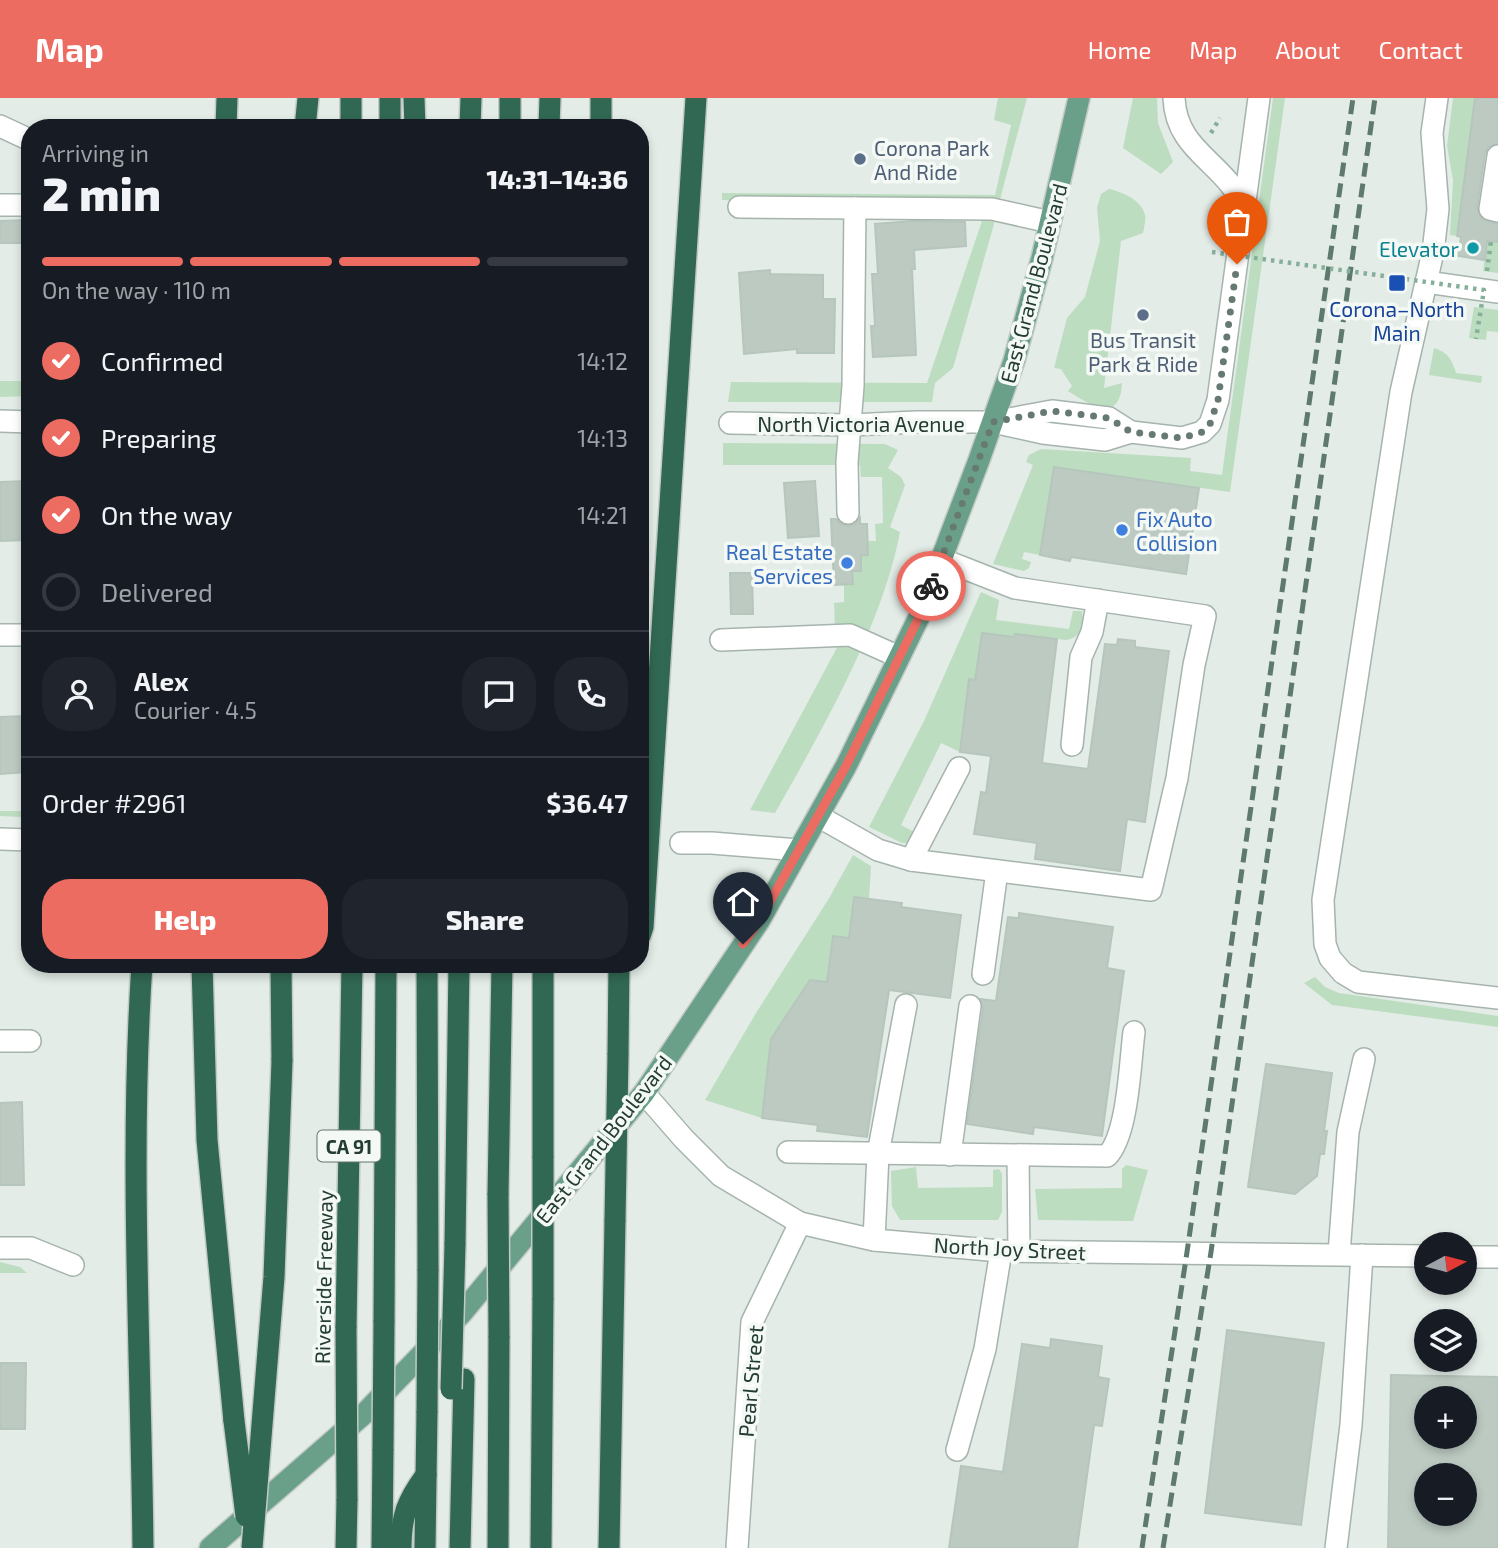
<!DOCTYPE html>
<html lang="en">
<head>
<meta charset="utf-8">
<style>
	body { margin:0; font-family:"Exo 2",sans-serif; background:#20242c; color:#f1f3f6; height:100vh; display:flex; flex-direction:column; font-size:26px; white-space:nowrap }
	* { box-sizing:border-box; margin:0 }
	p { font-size:23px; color:#9ea1a6 }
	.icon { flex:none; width:38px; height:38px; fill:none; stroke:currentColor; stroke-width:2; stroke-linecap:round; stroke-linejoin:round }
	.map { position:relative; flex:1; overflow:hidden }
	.drawer { position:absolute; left:21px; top:21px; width:628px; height:854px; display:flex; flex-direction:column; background:#171b24; border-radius:28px; box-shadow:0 4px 10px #0003 }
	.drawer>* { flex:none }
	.needle { width:46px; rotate:83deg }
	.controls { position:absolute; left:1414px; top:1134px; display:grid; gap:14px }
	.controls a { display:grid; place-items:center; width:63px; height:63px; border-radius:50%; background:#171b24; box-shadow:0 4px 10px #0003; font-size:35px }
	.pin { position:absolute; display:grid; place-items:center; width:60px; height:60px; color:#fff; margin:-72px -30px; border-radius:50% 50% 50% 0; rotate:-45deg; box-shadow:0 0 7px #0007 }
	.pin .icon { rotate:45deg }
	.courier { position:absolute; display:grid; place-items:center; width:70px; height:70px; margin:-35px; border:5px solid #ec6c62; border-radius:50%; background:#fff; color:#222; box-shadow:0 2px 9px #0007 }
	.overview em { font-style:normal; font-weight:800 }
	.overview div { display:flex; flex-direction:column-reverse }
	.overview { display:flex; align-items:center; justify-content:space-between; height:119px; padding:0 21px }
	h1 { font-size:46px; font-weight:800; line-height:52px }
	.bar { display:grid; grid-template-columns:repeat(4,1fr); gap:10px 7px; align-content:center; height:84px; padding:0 21px }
	.bar i { height:9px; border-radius:5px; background:#363941 }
	.bar .current { background:#ec6c62 }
	.bar p { grid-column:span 4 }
	.line { display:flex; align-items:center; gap:18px; padding:0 21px; border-top:2px solid #363941 }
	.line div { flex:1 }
	.round { display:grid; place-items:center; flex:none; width:74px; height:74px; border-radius:28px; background:#20242c }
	ol { padding:0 21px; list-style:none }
	li { display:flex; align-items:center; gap:21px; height:77px }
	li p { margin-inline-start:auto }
	li .icon { padding:7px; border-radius:50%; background:#ec6c62; color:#fff; stroke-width:4 }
	li:last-child { color:#9ea1a6 }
	li i { width:38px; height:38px; border:4px solid #363941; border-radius:50% }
	.button { display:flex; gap:14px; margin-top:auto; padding:14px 21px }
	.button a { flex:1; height:80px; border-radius:28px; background:#ec6c62; color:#fff; font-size:28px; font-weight:800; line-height:80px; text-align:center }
	.button a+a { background:#20242c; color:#f1f3f6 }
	header { display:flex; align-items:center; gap:42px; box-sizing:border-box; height:98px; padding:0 35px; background:#ec6c62; color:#fff }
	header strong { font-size:33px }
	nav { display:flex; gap:38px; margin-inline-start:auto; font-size:24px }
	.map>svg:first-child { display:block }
	.green { fill:#bdddc0 }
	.building { fill:#bccac2; stroke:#b6c6bd; stroke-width:2; fill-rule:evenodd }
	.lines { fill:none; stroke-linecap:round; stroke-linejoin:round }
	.minor-casing { stroke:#a6b4ad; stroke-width:24 }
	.major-casing { stroke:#c2c9c6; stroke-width:24 }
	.highway-casing { stroke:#c2c9c6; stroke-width:24 }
	.path { stroke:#85af9a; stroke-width:4.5; stroke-dasharray:3.5 5; stroke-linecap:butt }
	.minor { stroke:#fff; stroke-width:21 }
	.major { stroke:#6aa089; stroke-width:21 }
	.highway { stroke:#316853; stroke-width:21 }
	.rail { stroke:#5e796d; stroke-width:5; stroke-dasharray:14 7; stroke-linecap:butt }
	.highway-bridge-casing { stroke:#c2c9c6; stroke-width:24; stroke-linecap:butt }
	.path-bridge { stroke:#85af9a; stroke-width:4.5; stroke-dasharray:3.5 5; stroke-linecap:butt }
	.highway-bridge { stroke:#316853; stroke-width:21 }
	.done { stroke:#677a71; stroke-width:7; stroke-dasharray:0 12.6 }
	.route { stroke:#ec6c62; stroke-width:9 }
	.service-dot { fill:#5c6f8a; stroke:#f4f9f6; stroke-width:2.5 }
	.culture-dot { fill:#0f9aa8; stroke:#f4f9f6; stroke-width:2.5 }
	.transit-dot { fill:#1a4fb4; stroke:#f4f9f6; stroke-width:2.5 }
	.shop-dot { fill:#3f7fe0; stroke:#f4f9f6; stroke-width:2.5 }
	.labels { text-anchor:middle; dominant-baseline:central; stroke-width:7; stroke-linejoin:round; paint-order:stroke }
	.shield { fill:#f4f9f6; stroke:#62756d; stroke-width:2 }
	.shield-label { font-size:19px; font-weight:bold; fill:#243d32 }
	.service-label { font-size:21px; fill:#4e5e75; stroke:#f4f9f6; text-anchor:start }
	.culture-label { font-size:21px; fill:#0d838f; stroke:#f4f9f6; text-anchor:end }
	.street-label { font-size:21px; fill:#243d32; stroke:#f4f9f6 }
	.transit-label { font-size:21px; fill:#164399; stroke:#f4f9f6 }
	.shop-label { font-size:21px; fill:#366cbe; stroke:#f4f9f6; text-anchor:start }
</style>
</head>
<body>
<header>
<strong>Map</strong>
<nav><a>Home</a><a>Map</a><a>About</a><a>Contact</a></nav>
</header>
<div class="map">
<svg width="1498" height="1450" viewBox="0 0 1498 1450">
	<rect width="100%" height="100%" fill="#e3ece7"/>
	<g class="green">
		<path d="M998,0H1027L999,105L722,102V95L995,97L1011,27L994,22Z"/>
		<path d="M1133,0H1157L1158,25L1173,64L1161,76L1123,50Z"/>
		<path d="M1273,0H1285L1230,394L1054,369L1040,457L1024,454L1022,461L1031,464L1029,470L1024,473L993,466L1033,367L1026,364L1029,357L1041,351L1191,360L1190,373L1222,377Z"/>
		<path d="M1453,0H1475L1457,138L1450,137L1453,82L1447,48Z"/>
		<path d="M1109,91C1122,94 1142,102 1145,117C1146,122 1144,130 1143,135L1121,143L1104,290L1122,285C1120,327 1090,307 1068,293L1072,288L1061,271L1054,270L1067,220L1085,199L1100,143L1097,110L1101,96Z"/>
		<path d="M984,117L996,119L953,270L935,285L932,304H728L731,284L927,285Z"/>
		<path d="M1487,143L1498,144V175L1483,173Z"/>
		<path d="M1474,209L1498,212V234L1487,233L1486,242L1469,240Z"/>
		<path d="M1434,250C1448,254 1452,262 1456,275L1482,278L1481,285L1429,277Z"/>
		<path d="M0,283H30V298L0,299Z"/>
		<path d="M723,345L885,346L898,352L888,370L901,379L905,387L890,429L900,434C883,526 822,632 775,715L750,712L847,531L835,530L834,505L844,504V487L853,486L852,473H861V457H868V443H876L875,426L883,425L882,379H861L860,367H723Z"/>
		<path d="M981,494L999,502L996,522L1069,531L1073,513H1082C1084,528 1082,540 1066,542L1015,536L1014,539L982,535L975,582H969L960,654L941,645L901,727L914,734L911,745H902L869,729L924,623Z"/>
		<path d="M0,713H30V720L24,724L23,719L0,718Z"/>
		<path d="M853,757L871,768L869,801L854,799L849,840L833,839L827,884L810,882L771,941L762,1020L705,1002L756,915L828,802Z"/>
		<path d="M1315,879L1325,889L1339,895L1498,918V929L1332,907L1304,885Z"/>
		<path d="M1126,1067L1148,1072L1133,1123L1038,1122L1035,1091L1122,1090V1071Z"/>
		<path d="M916,1069L918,1090L993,1089V1072L999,1071L1002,1076V1114L998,1122H900L892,1108L891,1073Z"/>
		<path d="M0,1164L20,1169L27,1175H0Z"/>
	</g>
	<g class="building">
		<path d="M1475,0H1498V45L1488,49L1485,55L1477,110L1482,121L1498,126V144L1487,143L1485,162L1458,158L1461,139L1457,138Z"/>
		<path d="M29,122L28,145H0V123Z"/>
		<path d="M913,123L965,124L966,148L914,152L915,171H912L916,257L873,259L871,228H875L872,176H878L875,126Z"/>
		<path d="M770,172V176L823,177V201H835L834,255H797V251L744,256L739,175Z"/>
		<path d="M1054,369L1199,390L1186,476L1071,459L1070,463L1040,457Z"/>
		<path d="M27,383L28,442L0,443V384Z"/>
		<path d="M815,383L819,438L788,440L784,385Z"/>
		<path d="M860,420V426H867L868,457H861V473H852L853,486L834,487L831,421H836L841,426L848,428L855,426Z"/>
		<path d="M730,475H752L753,516H731Z"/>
		<path d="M982,535L1014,539L1015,536L1057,541L1042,665L1088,671L1105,546L1117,547L1118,541L1135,543V549L1169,553L1145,724L1127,721L1120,773L1035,761L1037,745L974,736L981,694L986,695L991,658L960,654L969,581L975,582Z"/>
		<path d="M25,618L27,674L0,676V619Z"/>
		<path d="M854,799L902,805L901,809L961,817L950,900L889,892L867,1039L817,1033L818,1027L762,1020L771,941L810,882L827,884L833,838L849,840Z"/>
		<path d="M1019,815L1113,829L1107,870L1124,873L1102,1038L1034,1029L1033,1036L967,1026L983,910L980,901L996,903L1008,819L1019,820Z"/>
		<path d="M1266,966L1332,975L1324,1033H1327L1324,1056H1320L1317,1078L1295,1096L1248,1089Z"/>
		<path d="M22,1004L24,1087H0V1005Z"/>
		<path d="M1227,1232L1324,1245L1301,1427L1205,1415Z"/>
		<path d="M1051,1241L1102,1248L1098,1279L1109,1281L1102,1328L1094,1327L1077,1450H949L961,1368L1003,1374L1022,1246L1050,1250Z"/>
		<path d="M0,1265H26L25,1331H0Z"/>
		<path d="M1391,1277L1498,1279V1450H1388ZM1426,1300H1465V1339H1426ZM1426,1377H1465V1416H1426Z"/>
	</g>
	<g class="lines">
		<defs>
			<g id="minor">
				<path d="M1174,0C1176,55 1228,65 1245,112"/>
				<path d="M1437,0L1432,35L1438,111L1433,154L1401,294L1323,802L1325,846L1330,860L1343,875L1358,884L1498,900"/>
				<path d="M0,28L30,42"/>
				<path d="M1498,58L1490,111L1498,113"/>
				<path d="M0,107H30"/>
				<path d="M739,109L992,111L1050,124"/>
				<path d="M1426,184L1498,194"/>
				<path d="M0,323L30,324"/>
				<path d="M993,324L1043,335L1105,342L1131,334L1182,340L1202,334L1210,326L1218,302L1259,0"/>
				<path d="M730,325L851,327L916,324H993L1052,313L1109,320L1131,334"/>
				<path d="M848,415L847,364L853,288L855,110"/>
				<path d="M0,537H30"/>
				<path d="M721,542L850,537L899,559"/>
				<path d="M1072,647L1081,559L1092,534L1098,502"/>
				<path d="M818,718L878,752L911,762L1151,792L1177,680L1194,567L1205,518L1015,490L941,461"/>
				<path d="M0,741L30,742"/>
				<path d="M681,745H712L798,752"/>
				<path d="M911,762L959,670"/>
				<path d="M983,876L997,773"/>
				<path d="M0,943H30"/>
				<path d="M644,995L684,1041L721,1078L800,1125L874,1142L1001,1153L1426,1158"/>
				<path d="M788,1054L1107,1058C1128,1037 1130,965 1134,934"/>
				<path d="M950,1057L970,908"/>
				<path d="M1018,1058L1019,1153"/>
				<path d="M874,1142L878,1056L906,907"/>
				<path d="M0,1150H31L73,1167"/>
				<path d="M1339,1156L1348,1034L1364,961"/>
				<path d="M1465,1159H1498"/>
				<path d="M957,1352L985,1251L1001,1153"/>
				<path d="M737,1450L752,1224L800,1125"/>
				<path d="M1336,1450L1351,1327L1362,1157"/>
			</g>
			<path id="major" d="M210,1450L365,1315L461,1216L644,995L759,823L846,668L920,517L979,362L1014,263L1042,160L1079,0"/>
			<g id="highway">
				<path d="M351,0V30"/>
				<path d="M414,0L415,30"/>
				<path d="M510,0V30"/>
				<path d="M601,0V30"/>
				<path d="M226,30L227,0"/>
				<path d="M305,30L308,0"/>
				<path d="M390,30V0"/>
				<path d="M470,30L471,0"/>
				<path d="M549,30L550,0"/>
				<path d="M640,838L643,829L696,0"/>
				<path d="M142,866C129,1060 141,1256 143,1450"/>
				<path d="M202,866L207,1042L234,1323"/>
				<path d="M281,866L282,963"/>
				<path d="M427,866L428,1173"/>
				<path d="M618,957L619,866"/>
				<path d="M543,1060V866"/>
				<path d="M498,1097L502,866"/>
				<path d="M455,1147L459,866"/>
				<path d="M384,1224L386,866"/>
				<path d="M346,1230L352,866"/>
				<path d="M346,1450L347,1401"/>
				<path d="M382,1450L383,1351"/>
				<path d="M401,1450C401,1418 407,1403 426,1377"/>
				<path d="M425,1450L427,1313"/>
				<path d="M460,1450L464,1281"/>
				<path d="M498,1450L499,1238"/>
				<path d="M541,1450L543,1200"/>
				<path d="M609,1450L615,1122"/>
			</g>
		</defs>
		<use href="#minor" class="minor-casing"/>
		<use href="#major" class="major-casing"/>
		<use href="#highway" class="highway-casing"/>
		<g class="path">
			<path d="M1211,35L1220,20"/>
			<path d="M1487,173L1491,143"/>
		</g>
		<use href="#minor" class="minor"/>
		<use href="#major" class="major"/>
		<use href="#highway" class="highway"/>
		<g class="rail">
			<path d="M1142,1450L1187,1154L1353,0"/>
			<path d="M1163,1450L1211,1154L1375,0"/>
		</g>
		<defs>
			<g id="highway-bridge">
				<path d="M543,1060V1200"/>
				<path d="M498,1097L499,1238"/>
				<path d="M615,1122L618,957"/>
				<path d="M346,1230L347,1401"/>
				<path d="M451,1291L455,1147"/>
				<path d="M427,1313L428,1173"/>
				<path d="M234,1323L246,1418"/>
				<path d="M383,1351L384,1224"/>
				<path d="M252,1450L274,1179L282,963"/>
			</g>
		</defs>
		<use href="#highway-bridge" class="highway-bridge-casing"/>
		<path class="path-bridge" d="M1212,154L1484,192L1476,241"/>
		<use href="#highway-bridge" class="highway-bridge"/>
	</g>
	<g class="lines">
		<path class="done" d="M931,488L993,324L1052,313L1109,320L1131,334L1182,340L1202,334L1210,326L1218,302L1237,166"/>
		<path class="route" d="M743,846L759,823L846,668L920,517L931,488"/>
	</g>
	<g class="service-dot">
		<circle cx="860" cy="61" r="7"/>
		<circle cx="1143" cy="217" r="7"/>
	</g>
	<circle class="culture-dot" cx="1473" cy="150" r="7"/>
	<rect class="transit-dot" x="1388" y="176" width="18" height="18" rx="3.5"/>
	<g class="shop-dot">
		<circle cx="1122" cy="432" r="7"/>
		<circle cx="847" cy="465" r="7"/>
	</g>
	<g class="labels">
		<rect class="shield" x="317.5" y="1032.5" width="63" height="31" rx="5"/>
		<g class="shield-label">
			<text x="349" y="1048">CA 91</text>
		</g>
		<g class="service-label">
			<text x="874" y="49">Corona Park<tspan x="874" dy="24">And Ride</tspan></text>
			<text x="1143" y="241" text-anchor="middle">Bus Transit<tspan x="1143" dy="24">Park &amp; Ride</tspan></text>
		</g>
		<g class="culture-label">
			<text x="1459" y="150">Elevator</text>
		</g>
		<g class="street-label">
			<text transform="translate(1033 185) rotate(-75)">East Grand Boulevard</text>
			<text x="861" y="325">North Victoria Avenue</text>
			<text transform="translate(603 1041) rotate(-52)">East Grand Boulevard</text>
			<text transform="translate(1010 1150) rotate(3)">North Joy Street</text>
			<text transform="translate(323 1179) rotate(-89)">Riverside Freeway</text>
			<text transform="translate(750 1283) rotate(-85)">Pearl Street</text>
		</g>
		<g class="transit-label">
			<text x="1397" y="210">Corona–North<tspan x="1397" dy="24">Main</tspan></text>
		</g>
		<g class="shop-label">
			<text x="1136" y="420">Fix Auto<tspan x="1136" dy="24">Collision</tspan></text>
			<text x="833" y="453" text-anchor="end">Real Estate<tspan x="833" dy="24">Services</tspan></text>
		</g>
	</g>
</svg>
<div class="controls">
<a><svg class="needle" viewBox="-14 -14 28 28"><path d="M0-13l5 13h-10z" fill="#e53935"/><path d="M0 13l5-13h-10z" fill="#9ea1a6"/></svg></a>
<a><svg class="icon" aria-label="layers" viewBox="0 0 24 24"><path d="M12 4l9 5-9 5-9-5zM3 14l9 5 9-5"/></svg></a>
<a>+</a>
<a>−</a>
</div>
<div class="pin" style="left:1237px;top:166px;background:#ea580c"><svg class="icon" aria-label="bag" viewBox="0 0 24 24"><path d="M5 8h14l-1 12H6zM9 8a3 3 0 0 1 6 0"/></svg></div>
<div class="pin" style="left:743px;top:846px;background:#1f2937"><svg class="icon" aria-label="home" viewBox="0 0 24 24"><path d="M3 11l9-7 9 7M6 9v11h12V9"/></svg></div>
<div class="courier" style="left:931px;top:488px"><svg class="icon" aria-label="bike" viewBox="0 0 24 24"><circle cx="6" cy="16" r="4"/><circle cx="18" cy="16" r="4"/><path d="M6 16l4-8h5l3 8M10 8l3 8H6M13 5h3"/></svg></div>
<section class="drawer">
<div class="overview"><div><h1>2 min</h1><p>Arriving in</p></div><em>14:31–14:36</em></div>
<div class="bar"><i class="current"></i><i class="current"></i><i class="current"></i><i></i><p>On the way · 110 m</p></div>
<ol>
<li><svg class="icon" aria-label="check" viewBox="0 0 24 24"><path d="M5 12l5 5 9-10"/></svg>Confirmed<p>14:12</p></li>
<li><svg class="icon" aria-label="check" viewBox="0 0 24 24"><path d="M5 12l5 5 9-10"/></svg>Preparing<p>14:13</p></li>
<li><svg class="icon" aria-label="check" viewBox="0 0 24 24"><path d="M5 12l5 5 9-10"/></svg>On the way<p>14:21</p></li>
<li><i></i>Delivered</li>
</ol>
<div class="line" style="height:126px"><a class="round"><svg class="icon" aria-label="person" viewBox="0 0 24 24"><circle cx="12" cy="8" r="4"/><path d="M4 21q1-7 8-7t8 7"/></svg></a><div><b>Alex</b><p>Courier · 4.5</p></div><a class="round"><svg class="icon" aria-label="chat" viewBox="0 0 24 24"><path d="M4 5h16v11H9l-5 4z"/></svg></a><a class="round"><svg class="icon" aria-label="phone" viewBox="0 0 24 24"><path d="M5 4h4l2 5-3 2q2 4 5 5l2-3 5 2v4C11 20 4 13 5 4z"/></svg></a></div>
<div class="line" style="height:91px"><div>Order #2961</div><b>$36.47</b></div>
<div class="button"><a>Help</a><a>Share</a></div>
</section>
</div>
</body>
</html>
